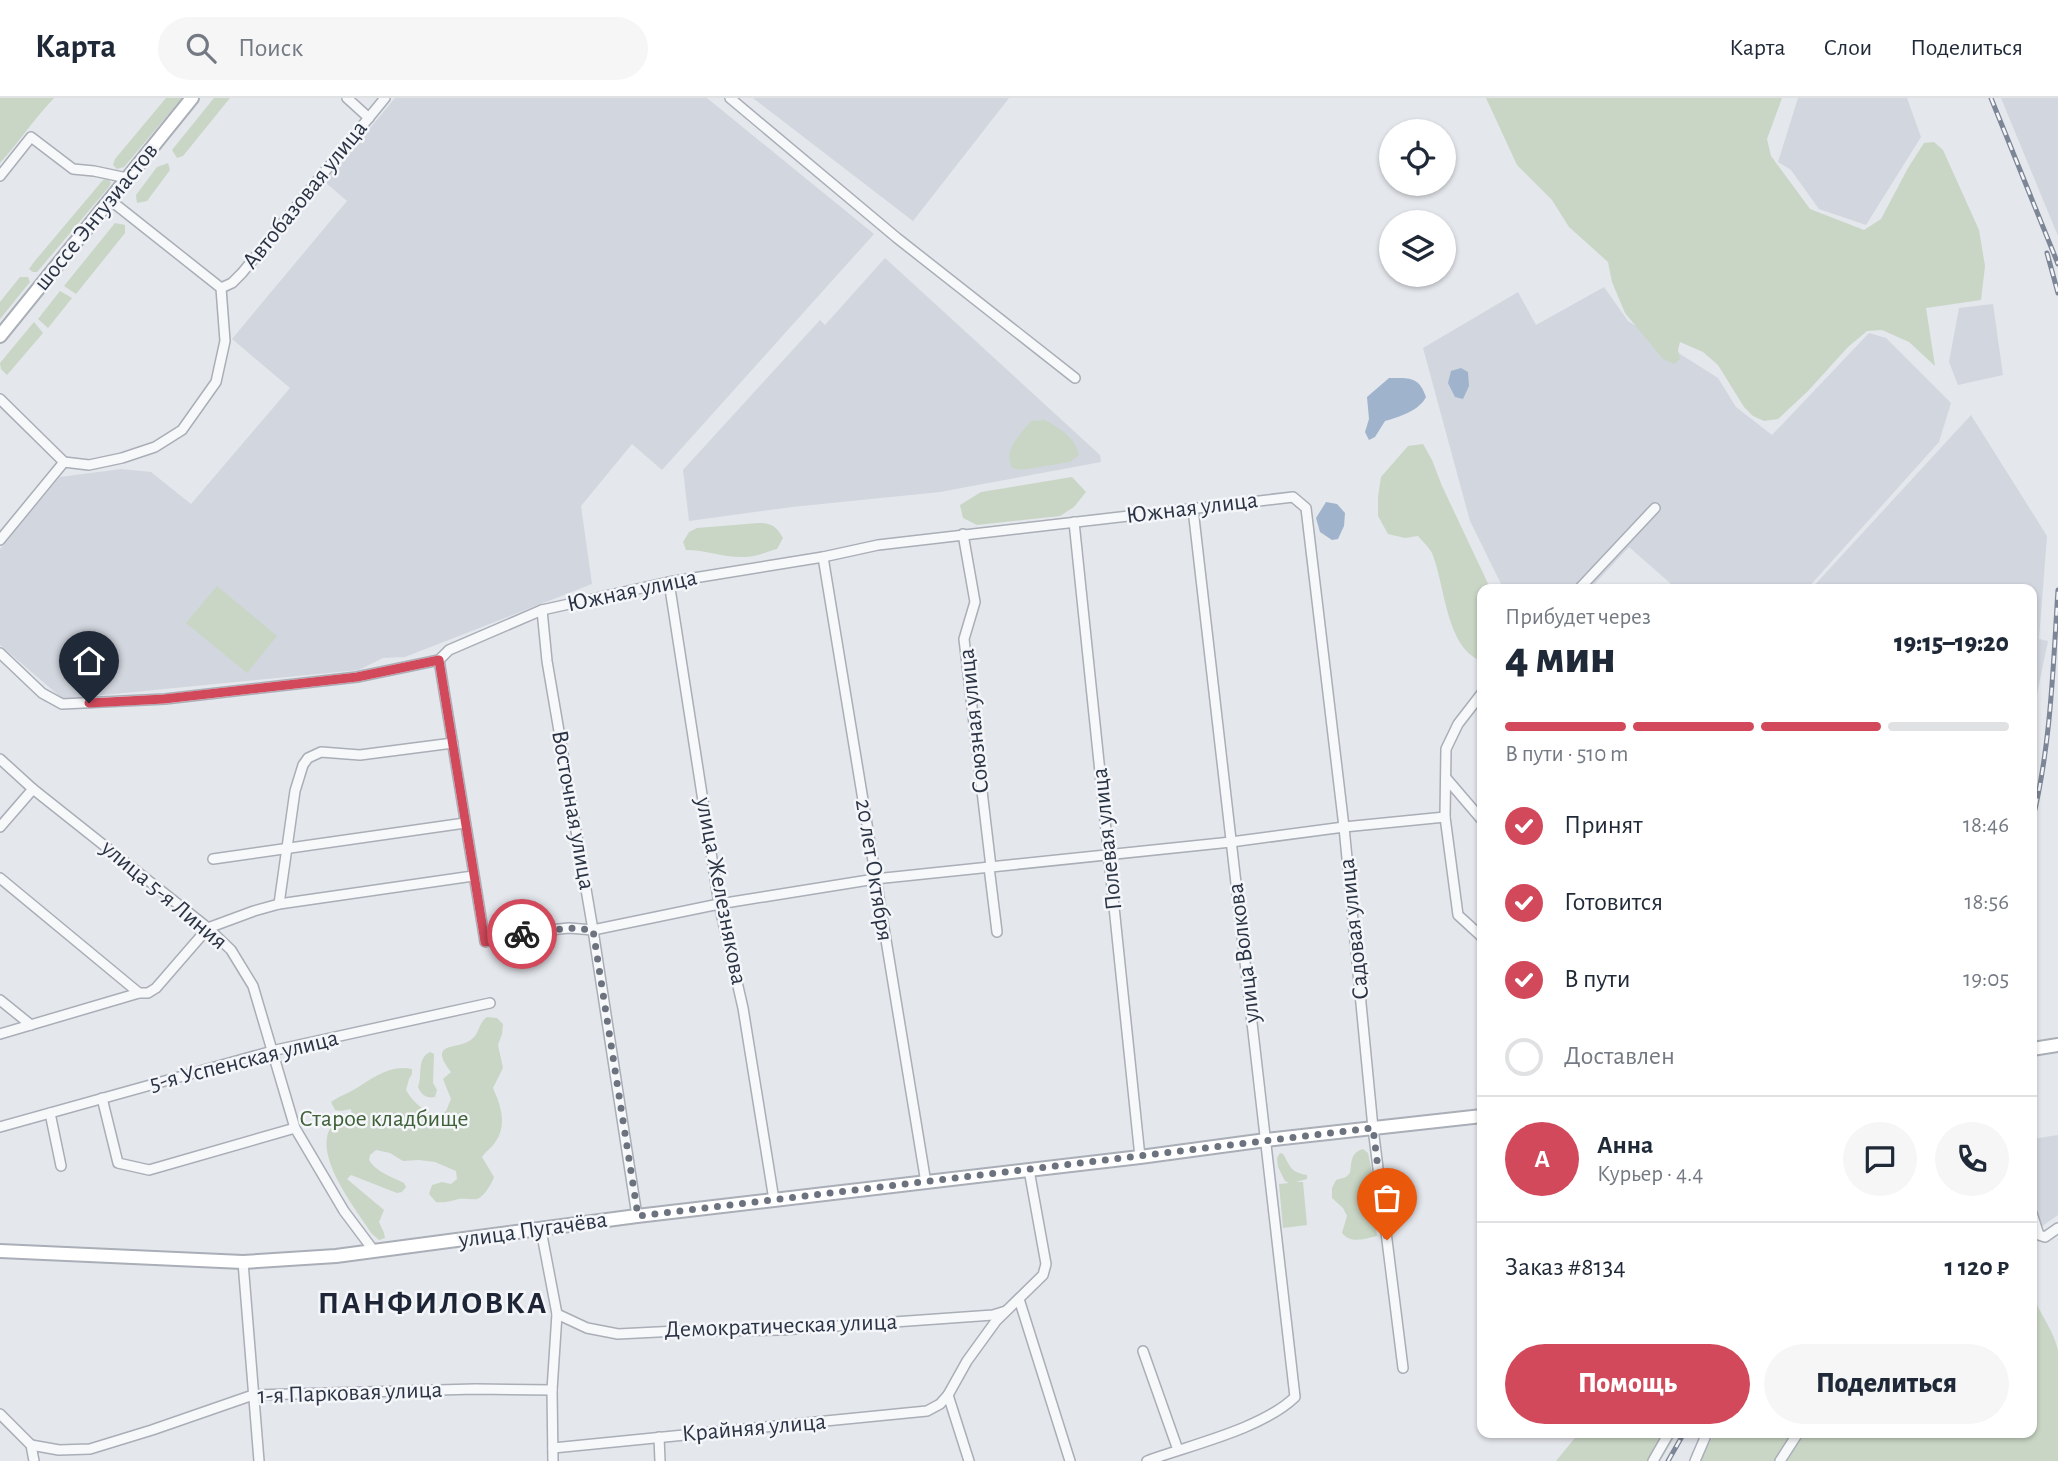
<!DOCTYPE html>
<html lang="ru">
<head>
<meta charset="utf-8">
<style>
	body { margin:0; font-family:"Alegreya Sans",sans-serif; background:#f6f6f7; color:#1f2937; height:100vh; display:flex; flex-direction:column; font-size:26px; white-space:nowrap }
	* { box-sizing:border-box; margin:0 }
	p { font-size:23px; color:#747a83 }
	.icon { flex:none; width:38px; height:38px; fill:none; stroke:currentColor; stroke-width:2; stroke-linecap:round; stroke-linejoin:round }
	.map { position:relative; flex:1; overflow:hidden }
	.details { position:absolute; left:1477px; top:486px; width:560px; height:854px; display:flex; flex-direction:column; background:#fff; border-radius:14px; box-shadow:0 2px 5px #0004 }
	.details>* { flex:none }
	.fabs { position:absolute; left:1379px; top:21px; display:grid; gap:14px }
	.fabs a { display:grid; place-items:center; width:77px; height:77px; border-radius:50%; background:#fff; box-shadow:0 2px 5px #0004; font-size:35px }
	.pin { position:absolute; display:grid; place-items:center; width:60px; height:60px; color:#fff; margin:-72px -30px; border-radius:50% 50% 50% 0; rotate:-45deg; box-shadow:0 0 7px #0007 }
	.pin .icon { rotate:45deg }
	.courier { position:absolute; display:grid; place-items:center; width:70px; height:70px; margin:-35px; border:5px solid #d1495b; border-radius:50%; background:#fff; color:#222; box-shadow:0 2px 9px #0007 }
	.overview em { font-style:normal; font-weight:800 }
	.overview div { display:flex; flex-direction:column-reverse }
	.overview { display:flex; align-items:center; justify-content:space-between; height:119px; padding:0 28px }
	h1 { font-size:46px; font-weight:800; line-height:52px }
	.bar { display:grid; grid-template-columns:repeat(4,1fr); gap:10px 7px; align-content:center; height:84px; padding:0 28px }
	.bar i { height:9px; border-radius:5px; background:#e0e1e3 }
	.bar .selected { background:#d1495b }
	.bar p { grid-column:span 4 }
	.line { display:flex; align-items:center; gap:18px; padding:0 28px; border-top:2px solid #e0e1e3 }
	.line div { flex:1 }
	.round { display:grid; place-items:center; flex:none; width:74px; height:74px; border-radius:37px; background:#f6f6f7 }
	ol { padding:0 28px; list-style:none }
	li { display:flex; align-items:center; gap:21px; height:77px }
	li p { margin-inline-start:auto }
	li .icon { padding:7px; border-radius:50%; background:#d1495b; color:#fff; stroke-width:4 }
	li:last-child { color:#747a83 }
	li i { width:38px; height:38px; border:4px solid #e0e1e3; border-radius:50% }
	.action { display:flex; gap:14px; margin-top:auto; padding:14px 28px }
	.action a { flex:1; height:80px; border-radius:42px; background:#d1495b; color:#fff; font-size:28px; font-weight:800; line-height:80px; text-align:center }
	.action a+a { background:#f6f6f7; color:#1f2937 }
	header { display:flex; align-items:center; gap:42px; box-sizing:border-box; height:98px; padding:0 35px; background:#fff; border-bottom:2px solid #e0e1e3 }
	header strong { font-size:33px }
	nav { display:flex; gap:38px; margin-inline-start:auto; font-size:24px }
	.search { width:490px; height:63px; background:#f6f6f7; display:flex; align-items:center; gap:18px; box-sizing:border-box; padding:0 24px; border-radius:38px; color:#747a83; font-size:26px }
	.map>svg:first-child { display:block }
	.built { fill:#d2d6de }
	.green { fill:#c9d6c5 }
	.water { fill:#9fb4cc }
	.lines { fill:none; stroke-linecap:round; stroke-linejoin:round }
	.street-casing { stroke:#a9aeb7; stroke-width:12 }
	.secondary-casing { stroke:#a9aeb7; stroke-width:16 }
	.street { stroke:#f7f8fa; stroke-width:9 }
	.secondary { stroke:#fff; stroke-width:12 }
	.rail-casing { stroke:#7d8696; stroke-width:5 }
	.rail { stroke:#f4f6f9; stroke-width:2.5; stroke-dasharray:8; stroke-linecap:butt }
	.done { stroke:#6c737f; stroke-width:7; stroke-dasharray:0 12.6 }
	.route { stroke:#d1495b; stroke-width:9 }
	.labels { text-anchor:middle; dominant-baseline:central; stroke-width:5; stroke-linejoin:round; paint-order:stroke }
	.street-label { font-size:24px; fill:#2b3445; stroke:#f4f6f9 }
	.park-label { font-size:24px; fill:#3f6138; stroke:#f4f6f9 }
	.district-label { font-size:32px; font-weight:bold; letter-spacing:2px; fill:#1d2536; stroke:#f4f6f9 }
</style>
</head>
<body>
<header>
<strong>Карта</strong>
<div class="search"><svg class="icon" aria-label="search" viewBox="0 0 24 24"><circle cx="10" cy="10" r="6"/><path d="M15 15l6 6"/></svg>Поиск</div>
<nav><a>Карта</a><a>Слои</a><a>Поделиться</a></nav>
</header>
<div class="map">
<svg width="2058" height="1363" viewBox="0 0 2058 1363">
	<rect width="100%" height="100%" fill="#e4e7ec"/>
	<g class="built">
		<path d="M395,0H707L874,136L662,372L632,346L581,408L592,486L405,559L383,560L359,572L63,601L0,547V451L60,379L121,371L151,374L191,406L290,290L232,241L347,103L325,84Z"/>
		<path d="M753,0H1009L913,123Z"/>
		<path d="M1798,0H1907L1921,39L1866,127L1819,111L1791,72L1778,64Z"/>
		<path d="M2001,0H2058V138Z"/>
		<path d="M885,160L1100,357L1101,364L940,394L792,409L689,423L683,372L820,222L825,227Z"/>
		<path d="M1604,189L1628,223L1718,280L1736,309L1772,337L1869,235L1886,240L1951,305L1939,344L1806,492H1678L1629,449L1589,492H1504L1470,423L1423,250L1518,194L1536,227Z"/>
		<path d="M1993,206L2003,277L1958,287L1949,264L1959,210Z"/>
		<path d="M1971,317L2047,438L2039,541L2048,543L2032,620V492H1810Z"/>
		<path d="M2058,1037V1117L2041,1129L2032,1105V1041Z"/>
	</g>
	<g class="green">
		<path d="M0,0H54C34,21 19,44 0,65Z"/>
		<path d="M166,0H182L124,69L117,71L113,67L115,61Z"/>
		<path d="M214,0H230L183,58L177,60L172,52Z"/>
		<path d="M1486,0H1782L1767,41L1771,58L1810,111L1864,132L1881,121L1908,70L1924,45L1934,44L1943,52L1979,132L1985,168L1981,202L1926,210L1935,268L1909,244L1882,232L1867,233L1848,249L1808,293L1778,321L1764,323L1753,318L1744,309L1718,267L1703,254L1680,244L1678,252L1680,261L1674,266L1663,261L1625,215L1612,184L1608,164L1569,129L1552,102L1517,67Z"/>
		<path d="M168,65L170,72L147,103L137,105L136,97L157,69Z"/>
		<path d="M108,81L111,85L108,90L43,167L37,174H33L29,171L34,164L103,82Z"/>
		<path d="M115,125L125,127V135L76,196L64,188Z"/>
		<path d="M20,179H28L30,184L0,221V204Z"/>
		<path d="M60,193L72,200L48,230L38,221Z"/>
		<path d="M34,224L43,235L7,277L1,271L0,265Z"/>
		<path d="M1045,322C1062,332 1074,338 1079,357L1070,364L1021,372L1012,370C1003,351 1020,337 1031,323Z"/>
		<path d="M1423,346L1432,362L1442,388L1491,492H1482V563C1446,551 1445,486 1432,455C1429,449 1423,444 1418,438L1405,440L1388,436L1378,418V399L1381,379L1408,348Z"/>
		<path d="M1072,379L1086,394L1074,409L1060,418L977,427L963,420L960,407L981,394Z"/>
		<path d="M759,425C772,425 777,429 783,440L777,451C767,454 755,459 744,459C725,460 706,452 686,452L683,444L689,434L697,430Z"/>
		<path d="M217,488L277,538L247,575L186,525Z"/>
		<path d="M487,919L497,920L503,926L502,936L498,947L503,970L493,990C501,1008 508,1028 494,1046C490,1051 486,1053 482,1059L494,1079C492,1085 484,1099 477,1101C472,1102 465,1100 459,1101C450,1103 446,1105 436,1104L429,1096L432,1087L442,1084L451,1086L457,1081L456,1073L435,1064L419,1062L403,1063L390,1055L376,1052L370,1057L369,1062C376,1074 392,1079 404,1085L406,1089L402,1094L397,1095L351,1077L347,1081L384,1112L379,1124L384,1135L385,1140L379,1142L372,1136C356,1111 307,1051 335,1024L347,1025L352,1019L351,1011L341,1013L335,1012L331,1004C339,998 347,996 355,991C373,980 390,966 412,971V976L409,981L406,992C414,1006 424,1013 439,1018L446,1013L451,1001L443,981L451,974C427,942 458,953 472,941C480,935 478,925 487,919Z"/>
		<path d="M430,954L434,956L433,985L437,992L435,999C426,1001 421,996 418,989C423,977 416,961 430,954Z"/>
		<path d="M1363,1051L1368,1055L1372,1074L1371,1097L1377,1138C1364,1141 1351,1146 1342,1135L1347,1118L1343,1110L1332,1100V1090L1336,1082L1346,1079L1350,1075C1352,1064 1350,1055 1363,1051Z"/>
		<path d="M1280,1055L1283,1056C1291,1069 1290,1074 1307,1077V1081L1296,1084H1303L1307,1127L1283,1130L1279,1086L1289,1085L1285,1083L1278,1069L1277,1060Z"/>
		<path d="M2032,1194C2038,1215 2054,1231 2058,1253V1363H1699L1715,1335H2032Z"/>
		<path d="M1579,1335H1677L1660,1363H1556Z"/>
	</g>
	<g class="water">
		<path d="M1461,270L1468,274L1469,288L1463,301L1455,299L1448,285L1451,273Z"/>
		<path d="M1389,280C1409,280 1419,278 1426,299C1419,313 1399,319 1385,323L1375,339L1369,342L1365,334L1369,321L1367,299Z"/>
		<path d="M1326,404L1337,406L1345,415L1344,428L1338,441L1332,442L1320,434L1316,420Z"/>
	</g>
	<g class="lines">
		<defs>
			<g id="street">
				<path d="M347,0L369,20"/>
				<path d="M730,0L897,140L1075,280"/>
				<path d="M0,78L31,39L73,71L94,73L127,80"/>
				<path d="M221,190L232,185L242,175L385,0"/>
				<path d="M0,301L64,364L89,367L122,360L155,349L182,332L216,284L225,243L221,190L110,102"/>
				<path d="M1074,424L1140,1059"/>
				<path d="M963,436L975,504L964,541L991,769"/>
				<path d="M0,442L64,364"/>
				<path d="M823,459L926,1085"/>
				<path d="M669,484L719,806L743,910L774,1102"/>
				<path d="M1578,492L1655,410"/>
				<path d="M542,512L547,563L593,832L637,1118"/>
				<path d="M0,555L42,595L62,606L165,601L357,579L439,562L449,552L542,512L669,484L823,459L878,447L1293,399L1306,410L1344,729L1373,1030L1403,1270"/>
				<path d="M439,562L485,844L530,834L569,830L593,832L719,806L875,781L1231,744L1344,729L1445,719"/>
				<path d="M1482,595L1458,626L1446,651L1445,719L1458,817L1482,839"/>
				<path d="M0,661L33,691L208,830L231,852L253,888L295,1030L344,1113L374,1153"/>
				<path d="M1446,680L1482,722"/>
				<path d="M0,729L33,691"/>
				<path d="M213,761L465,725"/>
				<path d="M989,769L997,834"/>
				<path d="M0,780L139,895"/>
				<path d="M279,806L295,693L303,667L308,660L321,654L360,657L453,645"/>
				<path d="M0,902L31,927"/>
				<path d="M0,936L139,895H148L156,890L208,830L254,813L279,806L473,778"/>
				<path d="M102,1000L118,1065L149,1072L295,1030"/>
				<path d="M50,1015L61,1068"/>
				<path d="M0,1029L276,952L490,905"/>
				<path d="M2032,1115L2039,1137L2045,1139L2058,1130"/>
				<path d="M541,1132L557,1216L552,1292L553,1363"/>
				<path d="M243,1164L259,1363"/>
				<path d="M1019,1201L1070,1363"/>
				<path d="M557,1216L587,1230L618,1236L677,1233L781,1232L993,1217L1006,1213"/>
				<path d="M1143,1253L1178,1352"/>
				<path d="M948,1297L969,1363"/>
				<path d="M0,1316L31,1347L34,1363"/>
				<path d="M659,1339L660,1363"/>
				<path d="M31,1347L59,1352L90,1351L152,1332L253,1297L475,1291L552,1292"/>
				<path d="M553,1350L927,1313L940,1306L948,1297L967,1263L996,1223L1043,1177L1046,1166L1029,1072"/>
				<path d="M1147,1363C1190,1347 1262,1331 1295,1299L1193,411"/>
				<path d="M1653,1363L1669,1335"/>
				<path d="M1695,1363L1707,1335"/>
				<path d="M1780,1363L1798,1335"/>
			</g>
			<g id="secondary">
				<path d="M0,238L192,0"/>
				<path d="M2032,951L2058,947"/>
				<path d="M0,1153L243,1164L336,1158L637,1118L1140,1059L1266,1042L1482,1018"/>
			</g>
		</defs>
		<use href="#street" class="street-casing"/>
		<use href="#secondary" class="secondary-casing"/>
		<use href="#street" class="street"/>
		<use href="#secondary" class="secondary"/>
		<defs>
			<g id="rail">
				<path d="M1991,0L2058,166"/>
				<path d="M2047,155L2058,195"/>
				<path d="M2032,724C2051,648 2053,569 2058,492"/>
				<path d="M1668,1363L1684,1335"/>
			</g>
		</defs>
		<use href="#rail" class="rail-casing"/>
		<use href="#rail" class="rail"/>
	</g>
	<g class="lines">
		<path class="done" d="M522,836L569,830L593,832L638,1118L1373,1030L1387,1142"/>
		<path class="route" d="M89,605L164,601L357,579L439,562L485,844L522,836"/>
	</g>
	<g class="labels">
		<g class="street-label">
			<text transform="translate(305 97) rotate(-51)">Автобазовая улица</text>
			<text transform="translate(96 119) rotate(-51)">шоссе Энтузиастов</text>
			<text transform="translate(1192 410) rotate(-7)">Южная улица</text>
			<text transform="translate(632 493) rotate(-12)">Южная улица</text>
			<text transform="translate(974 623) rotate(-96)">Союзная улица</text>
			<text transform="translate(573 712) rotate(80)">Восточная улица</text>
			<text transform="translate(1107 741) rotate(-96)">Полевая улица</text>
			<text transform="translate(874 772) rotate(81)">20 лет Октября</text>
			<text transform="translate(721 793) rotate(79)">улица Железнякова</text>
			<text transform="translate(164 797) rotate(40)">улица 5-я Линия</text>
			<text transform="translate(1354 831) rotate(-96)">Садовая улица</text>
			<text transform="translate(1244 855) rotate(-97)">улица Волкова</text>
			<text transform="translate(244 963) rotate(-14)">5-я Успенская улица</text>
			<text transform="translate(533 1132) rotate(-8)">улица Пугачёва</text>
			<text transform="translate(781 1228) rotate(-2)">Демократическая улица</text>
			<text transform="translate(350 1295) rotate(-2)">1-я Парковая улица</text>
			<text transform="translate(754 1330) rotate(-5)">Крайняя улица</text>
		</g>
		<g class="park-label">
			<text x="384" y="1021">Старое кладбище</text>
		</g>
		<g class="district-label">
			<text x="433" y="1205">ПАНФИЛОВКА</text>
		</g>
	</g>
</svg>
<div class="fabs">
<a><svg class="icon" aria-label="locate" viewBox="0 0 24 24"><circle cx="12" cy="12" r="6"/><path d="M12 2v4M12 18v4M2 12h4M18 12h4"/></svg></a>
<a><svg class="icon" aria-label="layers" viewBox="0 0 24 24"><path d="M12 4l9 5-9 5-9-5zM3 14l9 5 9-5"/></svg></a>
</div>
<div class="pin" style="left:1387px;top:1142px;background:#ea580c"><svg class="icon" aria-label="bag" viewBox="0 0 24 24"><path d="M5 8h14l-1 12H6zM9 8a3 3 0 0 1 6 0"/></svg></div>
<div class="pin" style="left:89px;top:605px;background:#1f2937"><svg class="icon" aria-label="home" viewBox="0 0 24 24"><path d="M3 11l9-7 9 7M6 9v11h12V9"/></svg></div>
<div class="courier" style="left:522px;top:836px"><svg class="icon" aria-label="bike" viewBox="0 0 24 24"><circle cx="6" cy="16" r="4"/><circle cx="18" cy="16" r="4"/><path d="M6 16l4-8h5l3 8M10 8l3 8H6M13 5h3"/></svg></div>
<section class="details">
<div class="overview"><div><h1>4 мин</h1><p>Прибудет через</p></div><em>19:15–19:20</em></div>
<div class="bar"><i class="selected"></i><i class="selected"></i><i class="selected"></i><i></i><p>В пути · 510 m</p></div>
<ol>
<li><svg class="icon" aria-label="check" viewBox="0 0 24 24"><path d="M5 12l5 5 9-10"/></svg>Принят<p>18:46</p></li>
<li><svg class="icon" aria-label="check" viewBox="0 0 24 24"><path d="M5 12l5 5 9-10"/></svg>Готовится<p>18:56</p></li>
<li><svg class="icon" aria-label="check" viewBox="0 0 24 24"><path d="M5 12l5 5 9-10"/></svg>В пути<p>19:05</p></li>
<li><i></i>Доставлен</li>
</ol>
<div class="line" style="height:126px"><b class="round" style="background:#d1495b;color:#fff">А</b><div><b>Анна</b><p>Курьер · 4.4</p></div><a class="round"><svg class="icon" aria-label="chat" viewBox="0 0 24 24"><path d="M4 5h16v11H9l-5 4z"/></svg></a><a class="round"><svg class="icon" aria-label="phone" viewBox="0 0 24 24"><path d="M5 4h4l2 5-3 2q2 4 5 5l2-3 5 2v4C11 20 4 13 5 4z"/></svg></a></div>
<div class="line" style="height:91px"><div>Заказ #8134</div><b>1 120 ₽</b></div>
<div class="action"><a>Помощь</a><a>Поделиться</a></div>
</section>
</div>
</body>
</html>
